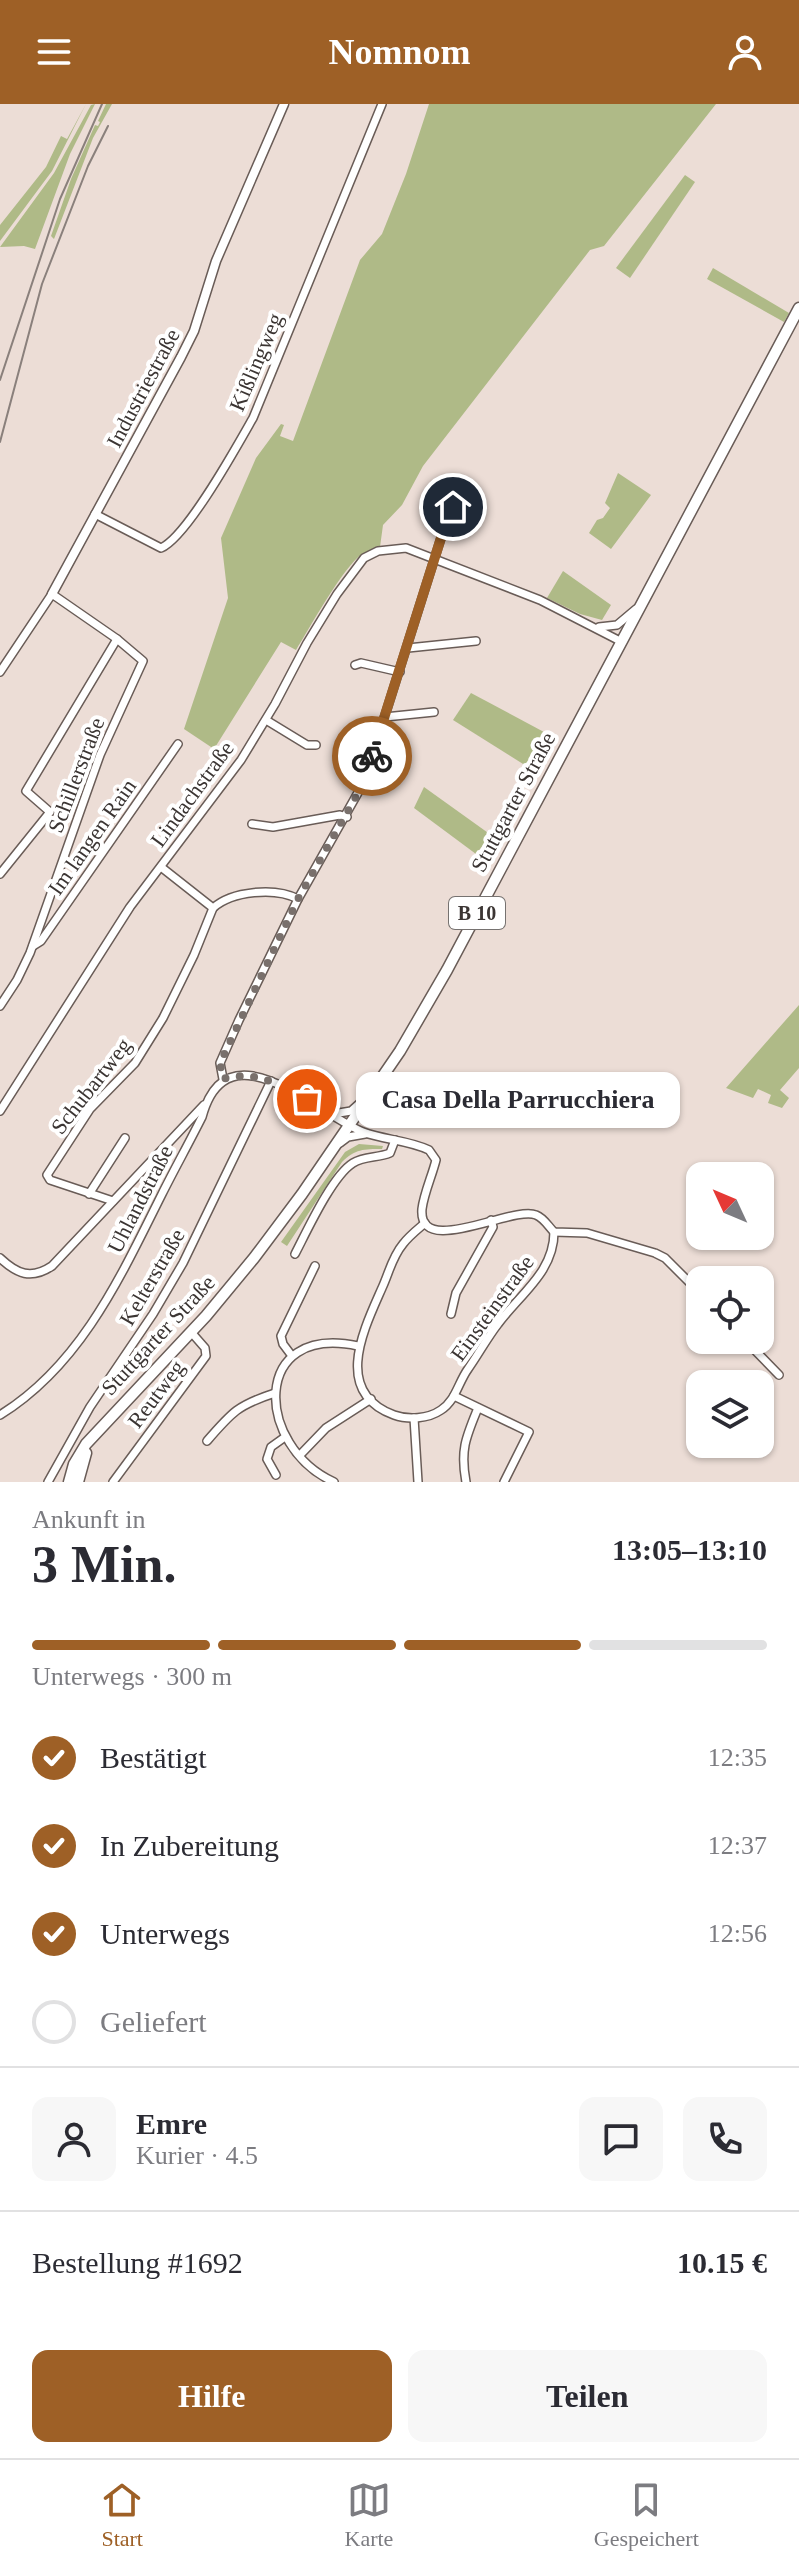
<!DOCTYPE html>
<html lang="de">
<head>
<meta charset="utf-8">
<style>
	body { margin:0; font-family:"Times New Roman",serif; background:#f7f7f7; color:#2b2b33; height:100vh; display:flex; flex-direction:column; font-size:30px; white-space:nowrap }
	* { box-sizing:border-box; margin:0 }
	p { font-size:26px; color:#7c7c81 }
	.icon { flex:none; width:44px; height:44px; fill:none; stroke:currentColor; stroke-width:2; stroke-linecap:round; stroke-linejoin:round }
	.map { position:relative; height:1378px; overflow:hidden }
	.drawer { display:flex; flex-direction:column; background:#fff; flex:1 }
	.drawer>* { flex:none }
	.needle { width:52px; rotate:314deg }
	.buttons { position:absolute; left:686px; top:1058px; display:grid; gap:16px }
	.buttons a { display:grid; place-items:center; width:88px; height:88px; border-radius:16px; background:#fff; box-shadow:0 2px 6px #0004; font-size:40px }
	.pin { position:absolute; display:grid; place-items:center; width:68px; height:68px; color:#fff; margin:-34px; border:4px solid #fff; border-radius:50%; box-shadow:0 2px 8px #0007 }
	.courier { position:absolute; display:grid; place-items:center; width:80px; height:80px; margin:-40px; border:6px solid #9e6026; border-radius:50%; background:#fff; color:#222; box-shadow:0 2px 10px #0007 }
	.bubble { position:absolute; height:56px; border-radius:16px; background:#fff; box-shadow:0 2px 6px #0004; font-size:26px; font-weight:700; line-height:56px; text-align:center }
	.overview em { font-style:normal; font-weight:700 }
	.overview div { display:flex; flex-direction:column-reverse }
	.overview { display:flex; align-items:center; justify-content:space-between; height:136px; padding:0 32px }
	h1 { font-size:52px; font-weight:700; line-height:60px }
	.bar { display:grid; grid-template-columns:repeat(4,1fr); gap:12px 8px; align-content:center; height:96px; padding:0 32px }
	.bar i { height:10px; border-radius:6px; background:#e1e1e2 }
	.bar .active { background:#9e6026 }
	.bar p { grid-column:span 4 }
	.line { display:flex; align-items:center; gap:20px; padding:0 32px; border-top:2px solid #e1e1e2 }
	.line div { flex:1 }
	.round { display:grid; place-items:center; flex:none; width:84px; height:84px; border-radius:16px; background:#f7f7f7 }
	ol { padding:0 32px; list-style:none }
	li { display:flex; align-items:center; gap:24px; height:88px }
	li p { margin-inline-start:auto }
	li .icon { padding:8px; border-radius:50%; background:#9e6026; color:#fff; stroke-width:4 }
	li:last-child { color:#7c7c81 }
	li i { width:44px; height:44px; border:4px solid #e1e1e2; border-radius:50% }
	.primary-button { display:flex; gap:16px; margin-top:auto; padding:16px 32px }
	.primary-button a { flex:1; height:92px; border-radius:16px; background:#9e6026; color:#fff; font-size:32px; font-weight:700; line-height:92px; text-align:center }
	.primary-button a+a { background:#f7f7f7; color:#2b2b33 }
	header { display:flex; justify-content:space-between; align-items:center; height:104px; padding:0 32px; background:#9e6026; color:#fff; font-size:36px; font-weight:700 }
	.tabs { display:flex; justify-content:space-around; align-items:center; height:112px; border-top:2px solid #e1e1e2; background:#fff; font-size:22px; color:#7c7c81 }
	.tabs a { display:grid; justify-items:center; gap:4px }
	.tabs .active { color:#9e6026 }
	.map>svg:first-child { display:block }
	.green { fill:#afba87 }
	.lines { fill:none; stroke-linecap:round; stroke-linejoin:round }
	.minor-casing { stroke:#695c57; stroke-width:10 }
	.tertiary-casing { stroke:#695c57; stroke-width:11 }
	.primary-casing { stroke:#695c57; stroke-width:13 }
	.minor { stroke:#fff; stroke-width:7 }
	.tertiary { stroke:#fff; stroke-width:8 }
	.primary { stroke:#fff; stroke-width:10 }
	.rail { stroke:#8a807c; stroke-width:2 }
	.done { stroke:#79706c; stroke-width:8; stroke-dasharray:0 14.4 }
	.route { stroke:#9e6026; stroke-width:10 }
	.labels { text-anchor:middle; dominant-baseline:central; stroke-width:8; stroke-linejoin:round; paint-order:stroke }
	.shield { fill:#fff; stroke:#767270; stroke-width:2 }
	.shield-label { font-size:20px; font-weight:bold; fill:#3b3533 }
	.street-label { font-size:22px; fill:#3b3533; stroke:#fff }
</style>
</head>
<body>
<header><svg class="icon" aria-label="menu" viewBox="0 0 24 24"><path d="M4 6h16M4 12h16M4 18h16"/></svg>Nomnom<svg class="icon" aria-label="person" viewBox="0 0 24 24"><circle cx="12" cy="8" r="4"/><path d="M4 21q1-7 8-7t8 7"/></svg></header>
<div class="map">
<svg width="799" height="1378" viewBox="0 0 799 1378">
	<rect width="100%" height="100%" fill="#ecddd6"/>
	<g class="green">
		<path d="M86,0L52,67L0,137V121L46,63L61,32L67,35Z"/>
		<path d="M95,0L70,50L35,145L24,142L0,143L54,69L91,1Z"/>
		<path d="M106,0H112L93,34L54,135L51,132L71,75L95,21L98,22L100,18L98,17Z"/>
		<path d="M429,0H716L604,142L590,146L423,362L402,401L383,421L380,443C375,445 367,447 362,450C343,463 309,525 296,546L281,538L214,645L184,625L228,494L221,434L256,354L281,320L284,321L280,332L293,337L360,156L382,130L406,70Z"/>
		<path d="M685,71L695,78L630,174L616,164Z"/>
		<path d="M713,164L789,209L784,218L707,175Z"/>
		<path d="M618,369L651,391L611,445L589,429L597,416L603,414L610,404L605,399Z"/>
		<path d="M563,467L611,501L602,516L580,510L547,494Z"/>
		<path d="M471,589L557,635L539,670L453,616Z"/>
		<path d="M424,683L491,731L476,750L414,704Z"/>
		<path d="M799,901V964L780,986L789,994L782,1004L768,999L771,991L758,985L753,994L726,984Z"/>
		<path d="M359,1040L383,1042L382,1045C364,1045 355,1045 342,1058L287,1142L281,1138L345,1048Z"/>
	</g>
	<g class="lines">
		<defs>
			<g id="minor">
				<path d="M95,410L161,444C187,433 237,342 253,314L382,0"/>
				<path d="M599,523L617,521L636,505"/>
				<path d="M408,544L476,537"/>
				<path d="M355,561L361,559L400,568"/>
				<path d="M0,568L52,490L117,535L143,557L100,651L30,849L17,876L0,902"/>
				<path d="M385,613L434,608"/>
				<path d="M266,616L307,641H316"/>
				<path d="M252,720L273,723L340,711L347,713"/>
				<path d="M161,763L213,804C232,787 275,783 298,795"/>
				<path d="M0,770L50,708L26,687L117,535"/>
				<path d="M33,842L41,837L178,640"/>
				<path d="M223,975L220,959L239,916L298,795L364,678L441,434L454,402"/>
				<path d="M0,1007L130,803L241,656L275,600L307,539L337,490L364,454L378,447L406,444L540,496L620,537"/>
				<path d="M333,1010L351,1007L361,998"/>
				<path d="M340,1039L348,1033L365,1030"/>
				<path d="M89,1090L125,1034"/>
				<path d="M113,1097L50,1076L47,1071L90,1005L135,959L163,914L194,851L213,804"/>
				<path d="M425,1119C418,1125 409,1132 403,1140C392,1153 389,1169 382,1184C364,1225 332,1288 394,1311C408,1316 428,1315 441,1306C456,1296 458,1279 468,1265C478,1251 487,1234 498,1220C520,1190 554,1168 554,1128"/>
				<path d="M295,1150C307,1127 332,1072 353,1059C364,1052 378,1054 390,1049L395,1036"/>
				<path d="M0,1154C17,1170 31,1176 52,1162L204,1001"/>
				<path d="M451,1210L456,1189L493,1123L491,1116"/>
				<path d="M745,1236L779,1271"/>
				<path d="M292,1252L283,1240L281,1232L315,1162"/>
				<path d="M454,1292L529,1328L504,1378"/>
				<path d="M0,1311C81,1261 121,1172 162,1090C175,1064 189,1039 202,1013C227,920 316,1009 363,1028C384,1036 408,1036 429,1046L436,1056C432,1072 424,1089 422,1105C418,1155 513,1101 536,1111C544,1114 548,1122 554,1128L587,1129L655,1149L665,1154L700,1189"/>
				<path d="M414,1314L418,1378"/>
				<path d="M207,1337C232,1308 238,1301 275,1289"/>
				<path d="M300,1351L326,1324L371,1295"/>
				<path d="M276,1371L267,1355L271,1343L285,1333"/>
				<path d="M48,1378L90,1303L153,1210L183,1159L271,977"/>
				<path d="M113,1378L206,1252L205,1244L191,1228"/>
				<path d="M334,1378C255,1342 250,1219 358,1242"/>
				<path d="M466,1378C460,1346 466,1333 478,1304"/>
			</g>
			<path id="tertiary" d="M52,490L181,253L194,227L216,157L284,0"/>
			<g id="primary">
				<path d="M69,1378L74,1360L86,1340L206,1212L254,1154L302,1090L400,947L447,866L799,204"/>
				<path d="M78,1378L86,1349"/>
			</g>
		</defs>
		<use href="#minor" class="minor-casing"/>
		<use href="#tertiary" class="tertiary-casing"/>
		<use href="#primary" class="primary-casing"/>
		<use href="#minor" class="minor"/>
		<use href="#tertiary" class="tertiary"/>
		<use href="#primary" class="primary"/>
		<g class="rail">
			<path d="M0,276L60,95L102,0"/>
			<path d="M0,338L42,180L88,62L108,22"/>
		</g>
	</g>
	<g class="lines">
		<path class="done" d="M307,995C281,980 253,966 223,975L220,959L298,795L362,682L372,652"/>
		<path class="route" d="M372,652L441,434L453,403"/>
	</g>
	<g class="labels">
		<rect class="shield" x="449" y="793" width="56" height="32" rx="6"/>
		<g class="shield-label">
			<text x="477" y="809">B 10</text>
		</g>
		<g class="street-label">
			<text transform="translate(256 258) rotate(-67)">Kißlingweg</text>
			<text transform="translate(143 284) rotate(-62)">Industriestraße</text>
			<text transform="translate(76 671) rotate(-69)">Schillerstraße</text>
			<text transform="translate(192 690) rotate(-54)">Lindachstraße</text>
			<text transform="translate(513 698) rotate(-62)">Stuttgarter Straße</text>
			<text transform="translate(92 733) rotate(-55)">Im langen Rain</text>
			<text transform="translate(91 982) rotate(-52)">Schubartweg</text>
			<text transform="translate(140 1095) rotate(-63)">Uhlandstraße</text>
			<text transform="translate(152 1173) rotate(-60)">Kelterstraße</text>
			<text transform="translate(492 1204) rotate(-54)">Einsteinstraße</text>
			<text transform="translate(158 1231) rotate(-47)">Stuttgarter Straße</text>
			<text transform="translate(156 1290) rotate(-53)">Reutweg</text>
		</g>
	</g>
</svg>
<div class="buttons">
<a><svg class="needle" viewBox="-14 -14 28 28"><path d="M0-13l5 13h-10z" fill="#e53935"/><path d="M0 13l5-13h-10z" fill="#7c7c81"/></svg></a>
<a><svg class="icon" aria-label="locate" viewBox="0 0 24 24"><circle cx="12" cy="12" r="6"/><path d="M12 2v4M12 18v4M2 12h4M18 12h4"/></svg></a>
<a><svg class="icon" aria-label="layers" viewBox="0 0 24 24"><path d="M12 4l9 5-9 5-9-5zM3 14l9 5 9-5"/></svg></a>
</div>
<div class="pin" style="left:307px;top:995px;background:#ea580c"><svg class="icon" aria-label="bag" viewBox="0 0 24 24"><path d="M5 8h14l-1 12H6zM9 8a3 3 0 0 1 6 0"/></svg></div>
<div class="pin" style="left:453px;top:403px;background:#1f2937"><svg class="icon" aria-label="home" viewBox="0 0 24 24"><path d="M3 11l9-7 9 7M6 9v11h12V9"/></svg></div>
<div class="courier" style="left:372px;top:652px"><svg class="icon" aria-label="bike" viewBox="0 0 24 24"><circle cx="6" cy="16" r="4"/><circle cx="18" cy="16" r="4"/><path d="M6 16l4-8h5l3 8M10 8l3 8H6M13 5h3"/></svg></div>
<div class="bubble" style="left:356px;top:968px;width:324px">Casa Della Parrucchiera</div>
</div>
<section class="drawer">
<div class="overview"><div><h1>3 Min.</h1><p>Ankunft in</p></div><em>13:05–13:10</em></div>
<div class="bar"><i class="active"></i><i class="active"></i><i class="active"></i><i></i><p>Unterwegs · 300 m</p></div>
<ol>
<li><svg class="icon" aria-label="check" viewBox="0 0 24 24"><path d="M5 12l5 5 9-10"/></svg>Bestätigt<p>12:35</p></li>
<li><svg class="icon" aria-label="check" viewBox="0 0 24 24"><path d="M5 12l5 5 9-10"/></svg>In Zubereitung<p>12:37</p></li>
<li><svg class="icon" aria-label="check" viewBox="0 0 24 24"><path d="M5 12l5 5 9-10"/></svg>Unterwegs<p>12:56</p></li>
<li><i></i>Geliefert</li>
</ol>
<div class="line" style="height:144px"><a class="round"><svg class="icon" aria-label="person" viewBox="0 0 24 24"><circle cx="12" cy="8" r="4"/><path d="M4 21q1-7 8-7t8 7"/></svg></a><div><b>Emre</b><p>Kurier · 4.5</p></div><a class="round"><svg class="icon" aria-label="chat" viewBox="0 0 24 24"><path d="M4 5h16v11H9l-5 4z"/></svg></a><a class="round"><svg class="icon" aria-label="phone" viewBox="0 0 24 24"><path d="M5 4h4l2 5-3 2q2 4 5 5l2-3 5 2v4C11 20 4 13 5 4z"/></svg></a></div>
<div class="line" style="height:104px"><div>Bestellung #1692</div><b>10.15 €</b></div>
<div class="primary-button"><a>Hilfe</a><a>Teilen</a></div>
</section>
<nav class="tabs">
<a class="active"><svg class="icon" aria-label="home" viewBox="0 0 24 24"><path d="M3 11l9-7 9 7M6 9v11h12V9"/></svg>Start</a>
<a><svg class="icon" aria-label="map" viewBox="0 0 24 24"><path d="M3 6l6-2 6 2 6-2v14l-6 2-6-2-6 2zM9 4v14M15 6v14"/></svg>Karte</a>
<a><svg class="icon" aria-label="saved" viewBox="0 0 24 24"><path d="M7 4h10v16l-5-4-5 4z"/></svg>Gespeichert</a>
</nav>
</body>
</html>
